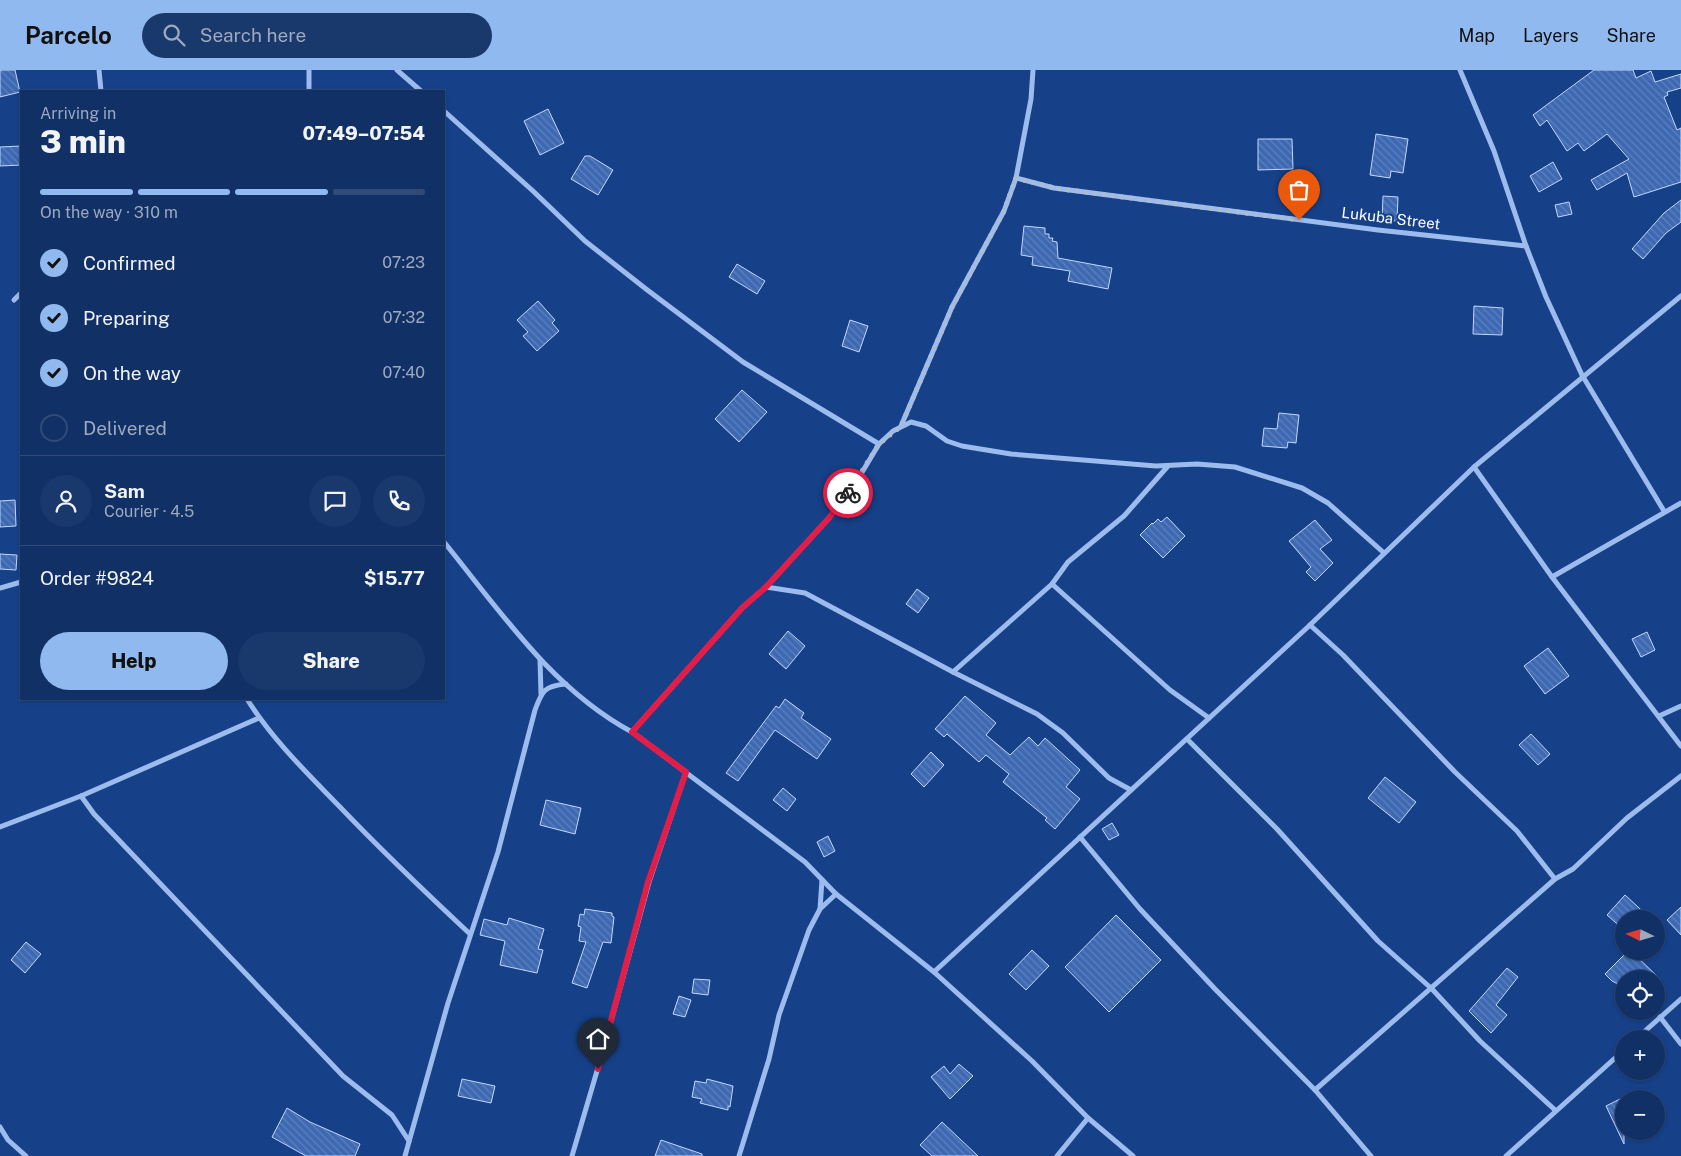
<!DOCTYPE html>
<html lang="en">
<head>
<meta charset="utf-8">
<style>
	body { margin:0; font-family:"Public Sans",sans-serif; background:#19386c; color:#f1f3f6; height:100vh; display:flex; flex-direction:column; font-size:19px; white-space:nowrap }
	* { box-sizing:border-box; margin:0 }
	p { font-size:16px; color:#9ca9bf }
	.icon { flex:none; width:28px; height:28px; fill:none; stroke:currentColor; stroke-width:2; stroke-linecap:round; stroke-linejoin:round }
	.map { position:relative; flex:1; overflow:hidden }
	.sheet { position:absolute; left:20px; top:20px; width:425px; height:610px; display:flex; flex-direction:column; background:#103066; border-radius:0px; box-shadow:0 1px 4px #0004,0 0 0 1px #304b7a }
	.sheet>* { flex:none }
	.needle { width:32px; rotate:275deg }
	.fabs { position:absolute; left:1615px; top:840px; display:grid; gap:10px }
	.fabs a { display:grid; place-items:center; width:50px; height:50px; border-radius:50%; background:#103066; box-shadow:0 1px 4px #0004,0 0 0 1px #304b7a; font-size:25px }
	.pin { position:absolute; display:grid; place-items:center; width:42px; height:42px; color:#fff; margin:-51px -21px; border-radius:50% 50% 50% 0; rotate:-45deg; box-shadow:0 0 5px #0007 }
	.pin .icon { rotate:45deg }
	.courier { position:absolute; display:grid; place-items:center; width:50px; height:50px; margin:-25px; border:4px solid #e11d48; border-radius:50%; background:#fff; color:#222; box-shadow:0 1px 6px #0007 }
	.head em { font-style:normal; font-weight:800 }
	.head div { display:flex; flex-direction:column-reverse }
	.head { display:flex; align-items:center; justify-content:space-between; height:85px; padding:0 20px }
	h1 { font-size:32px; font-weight:800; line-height:38px }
	.bar { display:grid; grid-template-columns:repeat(4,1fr); gap:8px 5px; align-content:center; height:60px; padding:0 20px }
	.bar i { height:6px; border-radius:4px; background:#304b7a }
	.bar .selected { background:#90b9f0 }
	.bar p { grid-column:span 4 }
	.line { display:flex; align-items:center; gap:12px; padding:0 20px; border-top:1px solid #304b7a }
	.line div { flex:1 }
	.round { display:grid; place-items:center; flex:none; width:52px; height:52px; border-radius:26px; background:#19386c }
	ol { padding:0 20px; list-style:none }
	li { display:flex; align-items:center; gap:15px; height:55px }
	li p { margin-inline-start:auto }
	li .icon { padding:5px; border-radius:50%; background:#90b9f0; color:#111; stroke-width:4 }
	li:last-child { color:#9ca9bf }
	li i { width:28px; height:28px; border:2px solid #304b7a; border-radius:50% }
	.primary-button { display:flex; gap:10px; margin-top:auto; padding:10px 20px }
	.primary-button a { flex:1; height:58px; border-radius:30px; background:#90b9f0; color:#111; font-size:20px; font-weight:800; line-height:58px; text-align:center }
	.primary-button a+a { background:#19386c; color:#f1f3f6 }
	header { display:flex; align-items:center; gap:30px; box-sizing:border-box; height:70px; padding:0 25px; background:#90b9f0; color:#111 }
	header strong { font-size:24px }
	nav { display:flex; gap:28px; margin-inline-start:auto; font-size:18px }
	.search { width:350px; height:45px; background:#19386c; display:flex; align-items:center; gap:12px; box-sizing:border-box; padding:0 18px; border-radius:28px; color:#9ca9bf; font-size:19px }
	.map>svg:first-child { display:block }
	.building { fill:url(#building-back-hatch); stroke:#c2d8fa }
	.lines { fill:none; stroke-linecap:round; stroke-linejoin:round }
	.minor { stroke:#9cbcee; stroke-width:5 }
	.done { stroke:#adbcd5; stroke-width:5; stroke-dasharray:0 9 }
	.route { stroke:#e11d48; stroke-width:6 }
	.labels { text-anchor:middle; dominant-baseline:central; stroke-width:4; stroke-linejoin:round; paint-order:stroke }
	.street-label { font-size:15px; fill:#fff; stroke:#164088 }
</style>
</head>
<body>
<header>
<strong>Parcelo</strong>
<div class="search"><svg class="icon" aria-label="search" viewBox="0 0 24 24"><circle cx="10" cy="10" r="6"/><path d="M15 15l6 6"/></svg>Search here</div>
<nav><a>Map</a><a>Layers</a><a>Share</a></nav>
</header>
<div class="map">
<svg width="1681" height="1086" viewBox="0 0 1681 1086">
	<defs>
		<pattern id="building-back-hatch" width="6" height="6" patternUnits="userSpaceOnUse" patternTransform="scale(1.25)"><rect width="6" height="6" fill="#3e69b2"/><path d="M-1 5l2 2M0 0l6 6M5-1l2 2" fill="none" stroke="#5b80be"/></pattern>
	</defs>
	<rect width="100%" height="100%" fill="#164088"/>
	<g class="building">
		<path d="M0,0H15L20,22L0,27Z"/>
		<path d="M1594,0H1633L1636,8L1651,1L1655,12L1681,4V18L1667,22L1668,25L1664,27L1677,60L1681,58V112L1634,127L1627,103L1597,120L1591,110L1629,89L1607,64L1584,81L1578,73L1567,81L1547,50L1540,56L1533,45Z"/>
		<path d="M548,39L564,73L540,85L524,51Z"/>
		<path d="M1376,64L1408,69L1403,103L1391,101L1390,108L1370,105Z"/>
		<path d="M1258,69H1292L1293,99L1258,100Z"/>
		<path d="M21,76V95L0,96V77Z"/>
		<path d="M585,86H590L613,100L598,125L571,109Z"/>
		<path d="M1553,92L1562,109L1539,122L1530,106Z"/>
		<path d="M1383,126L1398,127L1397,151L1382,150Z"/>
		<path d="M1681,130V152L1666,163L1643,189L1632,179L1664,143Z"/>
		<path d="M1569,132L1572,144L1558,147L1555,135Z"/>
		<path d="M1024,156L1045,158V164H1049V168H1053L1052,171L1057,172L1058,188L1112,198L1108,219L1068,211L1070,201L1032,195L1033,187L1021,185Z"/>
		<path d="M737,194L765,211L757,224L729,207Z"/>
		<path d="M538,231L555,250L552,253L559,261L537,281L523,266L528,262L517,250Z"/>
		<path d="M1474,236L1503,238L1502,265L1473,264Z"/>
		<path d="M850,250L868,256L859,282L842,276Z"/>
		<path d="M742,320L767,342L739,372L715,349Z"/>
		<path d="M1279,343L1299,345L1296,373L1288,372L1287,378L1262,376L1264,358L1277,359Z"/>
		<path d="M15,430L16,456L0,457V431Z"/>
		<path d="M1167,447L1185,466L1163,488L1140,465L1152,453L1153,454L1158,449L1161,452Z"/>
		<path d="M1315,450L1332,470L1320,479L1333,493L1315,511L1306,502L1311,497L1289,471Z"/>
		<path d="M0,484L17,485L16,500L0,499Z"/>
		<path d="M917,519L929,528L918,543L906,534Z"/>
		<path d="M788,561L805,576L786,599L769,584Z"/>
		<path d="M1647,562L1655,580L1641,587L1632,569Z"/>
		<path d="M1548,578L1569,606L1545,624L1524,596Z"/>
		<path d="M965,626L996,653L986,665L1010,685L1029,667L1038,676L1045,668L1080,700L1066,717L1080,729L1055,759L1045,750L1047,748L1003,712L1009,704L986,685L979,692L947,664L944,667L935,659Z"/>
		<path d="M785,629L804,643L801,648L831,669L817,689L775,660L738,711L726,703L776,636L779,638Z"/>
		<path d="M1531,664L1550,684L1538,695L1519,675Z"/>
		<path d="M931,682L944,695L924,717L911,704Z"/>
		<path d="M1385,707L1416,732L1399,753L1368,728Z"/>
		<path d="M783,718L796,729L787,741L773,730Z"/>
		<path d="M546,730L581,738L575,764L540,755Z"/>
		<path d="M1112,753L1119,765L1109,770L1102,759Z"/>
		<path d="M828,766L835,781L824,787L817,772Z"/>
		<path d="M1625,825L1651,849H1624V860L1607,845Z"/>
		<path d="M1681,837V865L1667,850Z"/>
		<path d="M585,839L612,843V846L614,847L611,873L603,872L587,918L572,913L586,872L579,871L581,857L578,856L580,844L584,845Z"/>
		<path d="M1116,845L1161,890L1109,942L1065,897Z"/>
		<path d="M509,848L544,859L538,879L543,880L537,903L500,895L505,871L480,865L484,849L507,855Z"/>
		<path d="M26,872L41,884L25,903L11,890Z"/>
		<path d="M1032,880L1049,896L1026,920L1009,904Z"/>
		<path d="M1628,881H1631L1660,909H1624V917L1612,911L1605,904Z"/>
		<path d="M1507,898L1518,907L1496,935L1507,945L1491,963L1469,941Z"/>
		<path d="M694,909L710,910L708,925L692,923Z"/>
		<path d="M679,926L691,930L685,947L673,944Z"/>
		<path d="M959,994L973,1006L950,1029L931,1007L944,996L950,1004Z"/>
		<path d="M462,1009L495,1016L491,1033L458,1026Z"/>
		<path d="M707,1009L733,1016L730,1037L728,1036V1040L700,1033L702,1029L692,1027L695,1011L706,1013Z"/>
		<path d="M1624,1027V1074L1606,1036Z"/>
		<path d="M287,1038L310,1052L360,1074L355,1086H306L272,1067Z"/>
		<path d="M942,1052L978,1086H932L920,1075Z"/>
		<path d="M661,1070L702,1084V1086H655Z"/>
	</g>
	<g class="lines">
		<g class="minor">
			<path d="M99,0L101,21"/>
			<path d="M309,0V21"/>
			<path d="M397,0L421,21"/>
			<path d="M1460,0L1494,81L1526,176L1546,227L1582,305L1664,441"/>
			<path d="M444,41L533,121L585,171L646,219L743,292L879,374L893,361L911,352L926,356L947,371L962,376L1011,384L1156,396L1197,394L1235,397L1302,418L1328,433L1384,483"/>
			<path d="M1016,108L1054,118L1378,160L1526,176"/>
			<path d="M14,230L21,223"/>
			<path d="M901,356L952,237L1004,141L1016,108L1031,29L1033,0"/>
			<path d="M1474,397L1552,507L1681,676"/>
			<path d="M444,472C500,541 552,619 632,662L805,792L836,824L934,902L1032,991L1088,1048L1133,1086"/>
			<path d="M1552,507L1681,433"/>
			<path d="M1052,514L1170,620L1209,648"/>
			<path d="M766,517L805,523L953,602L1037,644L1063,663L1109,708L1131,720"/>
			<path d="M0,518L21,512"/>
			<path d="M1310,555L1343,585L1455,702L1517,761L1555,809"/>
			<path d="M540,590L541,624"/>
			<path d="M953,602L1052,514L1068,492L1124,446L1168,396"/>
			<path d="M247,629C272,669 306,702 339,736C381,780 425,822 470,864"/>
			<path d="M1659,646L1681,636"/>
			<path d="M632,662L742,538L766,517L829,448L858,409L879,374"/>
			<path d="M1187,669L1277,759L1378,871L1432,919L1480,971L1555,1040"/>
			<path d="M81,726L94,744L343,1006L392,1045L409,1071"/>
			<path d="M0,757L81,726L259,648"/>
			<path d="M1080,767L1140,839L1215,919L1315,1020L1371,1086"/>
			<path d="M820,839L822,810"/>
			<path d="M934,902L1310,555L1474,397L1681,226"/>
			<path d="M1660,947L1681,974"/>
			<path d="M1636,969L1681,929"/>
			<path d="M1315,1020L1555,809L1573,799L1627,748L1681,706"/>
			<path d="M0,1057L8,1070L26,1086"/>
			<path d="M405,1086L448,933L498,782L535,640C542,621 544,616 566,614"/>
			<path d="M572,1086L602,984L649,812L686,702"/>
			<path d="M739,1086L769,989L779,945L809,860L820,839L836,824"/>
			<path d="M1057,1086L1088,1048"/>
			<path d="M1506,1086L1624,980"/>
		</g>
	</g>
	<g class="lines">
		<path class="done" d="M848,423L879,374L901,356L952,237L1004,141L1016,108L1054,118L1299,150"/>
		<path class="route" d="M598,999L648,812L686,702L632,662L742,538L766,517L829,448L848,423"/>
	</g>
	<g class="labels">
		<g class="street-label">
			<text transform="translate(1391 148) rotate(7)">Lukuba Street</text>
		</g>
	</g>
</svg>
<div class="fabs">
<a><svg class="needle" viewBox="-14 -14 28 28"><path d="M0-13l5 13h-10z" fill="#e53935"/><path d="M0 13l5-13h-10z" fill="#9ca9bf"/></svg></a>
<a><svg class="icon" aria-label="locate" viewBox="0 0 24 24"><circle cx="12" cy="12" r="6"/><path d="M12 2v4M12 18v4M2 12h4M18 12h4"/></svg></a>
<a>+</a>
<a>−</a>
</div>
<div class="pin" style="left:1299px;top:150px;background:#ea580c"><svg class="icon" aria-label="bag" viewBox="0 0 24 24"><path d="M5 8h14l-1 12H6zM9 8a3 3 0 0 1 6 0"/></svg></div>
<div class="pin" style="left:598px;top:999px;background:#1f2937"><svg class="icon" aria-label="home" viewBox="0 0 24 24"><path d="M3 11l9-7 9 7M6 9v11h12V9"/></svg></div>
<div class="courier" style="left:848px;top:423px"><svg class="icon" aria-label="bike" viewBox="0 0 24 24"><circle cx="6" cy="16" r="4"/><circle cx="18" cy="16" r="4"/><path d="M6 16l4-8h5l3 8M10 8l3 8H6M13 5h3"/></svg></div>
<section class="sheet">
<div class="head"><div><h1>3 min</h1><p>Arriving in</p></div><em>07:49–07:54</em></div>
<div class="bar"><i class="selected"></i><i class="selected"></i><i class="selected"></i><i></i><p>On the way · 310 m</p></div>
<ol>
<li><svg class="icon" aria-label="check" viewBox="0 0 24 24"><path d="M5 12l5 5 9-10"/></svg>Confirmed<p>07:23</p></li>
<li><svg class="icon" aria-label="check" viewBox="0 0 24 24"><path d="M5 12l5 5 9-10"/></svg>Preparing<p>07:32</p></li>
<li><svg class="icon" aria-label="check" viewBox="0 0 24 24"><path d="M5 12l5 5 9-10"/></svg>On the way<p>07:40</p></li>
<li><i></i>Delivered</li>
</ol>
<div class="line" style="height:90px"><a class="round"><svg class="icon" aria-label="person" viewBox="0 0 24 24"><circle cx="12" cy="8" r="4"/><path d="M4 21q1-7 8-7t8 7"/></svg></a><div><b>Sam</b><p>Courier · 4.5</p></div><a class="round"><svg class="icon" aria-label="chat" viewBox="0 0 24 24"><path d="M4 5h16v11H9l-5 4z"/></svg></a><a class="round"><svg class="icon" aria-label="phone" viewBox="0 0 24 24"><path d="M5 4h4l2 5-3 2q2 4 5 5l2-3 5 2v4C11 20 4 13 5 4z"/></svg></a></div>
<div class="line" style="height:65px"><div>Order #9824</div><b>$15.77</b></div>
<div class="primary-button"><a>Help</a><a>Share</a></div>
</section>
</div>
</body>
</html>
